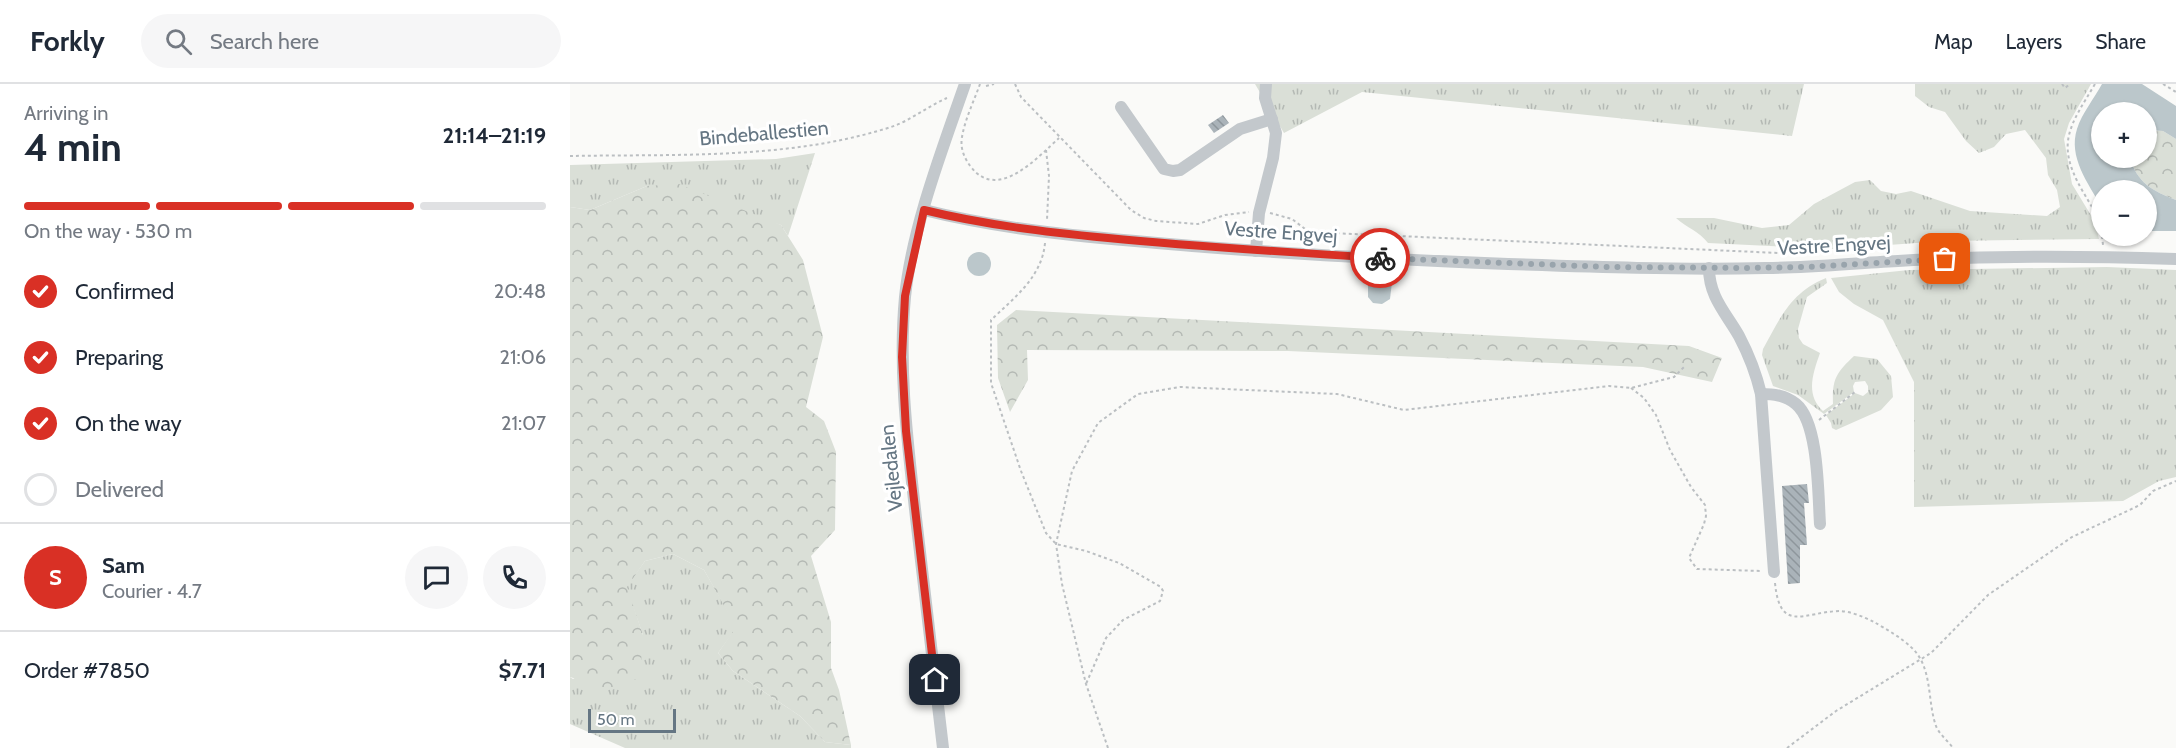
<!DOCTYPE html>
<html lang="en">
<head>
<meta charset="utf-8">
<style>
	body { margin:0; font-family:Cabin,sans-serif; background:#f6f6f7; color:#1f2937; height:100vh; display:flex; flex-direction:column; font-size:22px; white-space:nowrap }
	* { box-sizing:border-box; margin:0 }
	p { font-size:20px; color:#747a83 }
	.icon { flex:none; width:33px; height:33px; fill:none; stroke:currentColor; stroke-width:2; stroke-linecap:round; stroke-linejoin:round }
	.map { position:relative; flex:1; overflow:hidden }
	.drawer { display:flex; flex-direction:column; background:#fff; width:570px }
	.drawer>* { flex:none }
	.controls { position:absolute; left:1521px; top:18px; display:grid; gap:12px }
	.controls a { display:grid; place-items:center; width:66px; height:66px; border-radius:50%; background:#fff; box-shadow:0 2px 4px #0004; font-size:30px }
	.scale { position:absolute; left:18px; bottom:15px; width:88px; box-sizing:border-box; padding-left:6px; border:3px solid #657683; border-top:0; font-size:16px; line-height:21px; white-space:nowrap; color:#657683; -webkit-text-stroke:4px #fff; paint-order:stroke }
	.pin { position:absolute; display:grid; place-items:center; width:51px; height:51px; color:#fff; margin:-26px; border-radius:12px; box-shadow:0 3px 9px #0006 }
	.courier { position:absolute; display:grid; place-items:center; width:60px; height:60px; margin:-30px; border:4px solid #d93025; border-radius:50%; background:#fff; color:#222; box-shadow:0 2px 8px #0007 }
	.headline em { font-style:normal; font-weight:700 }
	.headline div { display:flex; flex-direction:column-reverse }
	.headline { display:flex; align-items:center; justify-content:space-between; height:102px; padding:0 24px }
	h1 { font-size:39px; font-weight:700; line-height:45px }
	.bar { display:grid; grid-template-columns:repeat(4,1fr); gap:9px 6px; align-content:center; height:72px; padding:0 24px }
	.bar i { height:8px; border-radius:4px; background:#e0e1e3 }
	.bar .selected { background:#d93025 }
	.bar p { grid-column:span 4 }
	.line { display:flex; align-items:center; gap:15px; padding:0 24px; border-top:2px solid #e0e1e3 }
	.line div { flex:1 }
	.round { display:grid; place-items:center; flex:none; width:63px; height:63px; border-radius:32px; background:#f6f6f7 }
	ol { padding:0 24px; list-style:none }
	li { display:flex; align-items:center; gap:18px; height:66px }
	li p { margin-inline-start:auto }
	li .icon { padding:6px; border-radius:50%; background:#d93025; color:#fff; stroke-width:4 }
	li:last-child { color:#747a83 }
	li i { width:33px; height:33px; border:3px solid #e0e1e3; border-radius:50% }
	header { display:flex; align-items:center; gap:36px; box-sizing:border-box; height:84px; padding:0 30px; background:#fff; border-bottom:2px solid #e0e1e3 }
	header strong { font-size:28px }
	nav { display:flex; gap:33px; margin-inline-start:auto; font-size:21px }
	.search { width:420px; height:54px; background:#f6f6f7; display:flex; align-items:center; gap:15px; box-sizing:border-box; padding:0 21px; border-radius:33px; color:#747a83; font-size:22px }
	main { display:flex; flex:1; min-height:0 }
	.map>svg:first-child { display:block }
	.grass { fill:url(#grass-tufts) }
	.forest { fill:url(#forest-crowns) }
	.water { fill:#bbc7cb }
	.building { fill:url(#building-back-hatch) }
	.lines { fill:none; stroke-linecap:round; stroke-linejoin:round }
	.path { stroke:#bbbfc2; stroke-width:2; stroke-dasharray:3 3; stroke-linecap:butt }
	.minor { stroke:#c3c8cc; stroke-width:12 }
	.done { stroke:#99a4ac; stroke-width:6; stroke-dasharray:0 10.8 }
	.route { stroke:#d93025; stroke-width:8 }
	.labels { text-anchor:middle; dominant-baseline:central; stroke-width:6; stroke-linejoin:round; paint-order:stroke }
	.street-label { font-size:20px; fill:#657683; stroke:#fff }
</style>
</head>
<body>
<header>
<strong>Forkly</strong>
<div class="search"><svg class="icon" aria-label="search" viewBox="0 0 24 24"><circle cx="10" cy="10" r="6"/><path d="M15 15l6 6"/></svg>Search here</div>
<nav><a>Map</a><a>Layers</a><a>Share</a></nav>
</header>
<main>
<section class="drawer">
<div class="headline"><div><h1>4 min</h1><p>Arriving in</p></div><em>21:14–21:19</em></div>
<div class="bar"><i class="selected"></i><i class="selected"></i><i class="selected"></i><i></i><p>On the way · 530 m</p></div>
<ol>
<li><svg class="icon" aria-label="check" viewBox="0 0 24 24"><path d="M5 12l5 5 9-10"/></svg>Confirmed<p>20:48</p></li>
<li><svg class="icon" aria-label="check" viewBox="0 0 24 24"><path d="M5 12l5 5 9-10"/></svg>Preparing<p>21:06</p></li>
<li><svg class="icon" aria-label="check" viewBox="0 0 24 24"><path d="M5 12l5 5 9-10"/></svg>On the way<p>21:07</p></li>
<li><i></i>Delivered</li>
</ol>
<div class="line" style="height:108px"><b class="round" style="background:#d93025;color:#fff">S</b><div><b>Sam</b><p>Courier · 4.7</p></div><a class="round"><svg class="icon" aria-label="chat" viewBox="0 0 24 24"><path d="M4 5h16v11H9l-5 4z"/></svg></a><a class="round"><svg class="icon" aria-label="phone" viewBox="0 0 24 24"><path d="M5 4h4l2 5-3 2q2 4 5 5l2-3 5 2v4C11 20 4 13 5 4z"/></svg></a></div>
<div class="line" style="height:78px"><div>Order #7850</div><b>$7.71</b></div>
</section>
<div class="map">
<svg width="1606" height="664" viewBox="0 0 1606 664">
	<defs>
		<pattern id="grass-tufts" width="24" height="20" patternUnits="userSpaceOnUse" patternTransform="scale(1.5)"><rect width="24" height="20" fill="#dadfd7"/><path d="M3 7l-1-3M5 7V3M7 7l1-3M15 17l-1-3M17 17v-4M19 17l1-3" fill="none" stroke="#b4b9b4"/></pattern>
		<pattern id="forest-crowns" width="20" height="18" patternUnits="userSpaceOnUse" patternTransform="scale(1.5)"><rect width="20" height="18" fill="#dadfd7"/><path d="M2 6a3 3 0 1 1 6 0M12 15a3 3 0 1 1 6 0" fill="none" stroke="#b4b9b4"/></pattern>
		<pattern id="building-back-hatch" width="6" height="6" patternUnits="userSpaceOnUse" patternTransform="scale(1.5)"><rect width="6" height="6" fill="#aab3b9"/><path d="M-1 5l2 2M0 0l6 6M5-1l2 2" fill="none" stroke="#8e969c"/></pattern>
	</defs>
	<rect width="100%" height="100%" fill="#fafaf8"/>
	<g class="grass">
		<path d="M685,0H1234L1222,52L792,8L714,49Z"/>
		<path d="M1345,0H1521L1499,39L1494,55L1502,100L1525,138L1529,155L1374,157L1263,165L1138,159C1129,147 1117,144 1106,134H1144L1192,144L1219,141L1244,120L1285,98L1300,96L1311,107L1326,110L1341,107L1400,127L1477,132L1490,123L1487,106L1478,91L1476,74L1455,46L1436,50L1424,63L1409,69L1396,57L1375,28L1359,23L1345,12Z"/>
		<path d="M245,69L218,152L211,141L77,102L20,126L0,123V81L206,75Z"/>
		<path d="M1537,183L1606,186V393L1589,397L1553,417L1344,423V298L1313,236L1284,220L1269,208L1261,194L1339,186Z"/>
		<path d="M1256,194L1257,199L1237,213L1228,245L1229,254L1233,260L1250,269C1243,289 1235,311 1253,327L1263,320C1262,295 1266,289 1284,272L1307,275L1321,292L1323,313L1311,326L1266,346L1262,344L1261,339L1256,331L1285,309L1293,312L1298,308V302L1295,297L1285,298L1283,302L1284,308L1254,330L1228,311L1203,302L1192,271L1193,265C1211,233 1220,209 1256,194Z"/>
		<path d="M103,470L134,486L167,543L148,569L163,587L230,632L255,658L281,661V664H55L0,640V593L3,595L73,551L56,503L75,477Z"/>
	</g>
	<g class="forest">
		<path d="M1577,46L1593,47L1606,55V116C1582,107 1567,98 1560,74H1576Z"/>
		<path d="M109,100L211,141L233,176L253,253L236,323L254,337L266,368L265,446L241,472L261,538V584L269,606L281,661L255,658L230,632L163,587L148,569L166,543L134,486L103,470L75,477L57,503L73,551L70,593L42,606L0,593V123L20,126L77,102Z"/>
		<path d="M446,226L1119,262L1152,274L1142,298L1073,283L718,267L457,266L458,296L440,328L428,294L427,241Z"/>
	</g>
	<g class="water">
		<path d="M1532,0H1572L1606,22V55L1593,47L1577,46L1576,28H1532V74H1560C1567,98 1582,107 1606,116V147H1577L1576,106H1532L1531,122C1518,99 1498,73 1507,45C1512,29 1524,15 1532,0Z"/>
		<circle cx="409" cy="180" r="12"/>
		<path d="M815,192L822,198L820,215L812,220L803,219L798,213V197L801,193Z"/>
	</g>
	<g class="building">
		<path d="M653,31L659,39L644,49L638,41Z"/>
		<path d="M1237,400L1239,419H1234L1237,461H1230V499L1218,500L1212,402Z"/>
	</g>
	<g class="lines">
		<g class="path">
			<path d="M410,0C404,17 395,35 392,53C390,64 394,74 401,83C428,118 468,73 489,54"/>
			<path d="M445,0L451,13L561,126L574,134L586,137L628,140L655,131L679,128"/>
			<path d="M1492,0L1495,4L1500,0"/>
			<path d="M1525,0C1500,42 1485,59 1512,106C1520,120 1529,133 1532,148"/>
			<path d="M1593,0L1606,8"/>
			<path d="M416,2L424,0"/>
			<path d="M476,66L479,92L477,136"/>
			<path d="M0,72C106,70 218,76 321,43C340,37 358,22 377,14"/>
			<path d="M700,129L722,135L739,148L1231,170"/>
			<path d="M1532,152L1533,161"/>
			<path d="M475,159C472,193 444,214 421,236V299L451,387L476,449L486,460L516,467L549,479L591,503L593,507L590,517L553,536L536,554L516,600"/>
			<path d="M1061,304L1074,314L1086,331L1100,366L1121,403L1135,421L1136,432L1134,440L1119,474L1127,485L1191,487"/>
			<path d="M1249,336L1285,308"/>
			<path d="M1205,499C1210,550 1234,528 1269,527C1280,527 1294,533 1304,538C1316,545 1332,554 1342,564C1363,584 1357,617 1366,642C1369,650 1378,657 1383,664"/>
			<path d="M538,664L516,600L492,500L486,460L502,387L528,339L568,310L610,303L767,310L834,326L1039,302L1061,304L1104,293L1114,283"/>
			<path d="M1217,664L1266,627L1361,569L1418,511L1502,453L1570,421L1583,407L1606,397"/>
		</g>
		<g class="minor">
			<path d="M551,23L594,85L603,87L610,86L670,45L702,35"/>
			<path d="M354,126C446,149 541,155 635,163C736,171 837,176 938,180C1024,183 1110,186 1196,184C1241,184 1284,179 1328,177C1421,171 1514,172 1606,175"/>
			<path d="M686,167L689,129L703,74L706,49L695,14L696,0"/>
			<path d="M1139,184C1139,213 1156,229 1169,252C1179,271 1186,289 1191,310L1204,488"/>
			<path d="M1191,310C1203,310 1215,311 1226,320C1249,339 1248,411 1250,440"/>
			<path d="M373,664C364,587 355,511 346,434C338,361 328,287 335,213C342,144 372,66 395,0"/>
		</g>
	</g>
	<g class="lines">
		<path class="done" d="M810,174L1039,183L1175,184L1237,183L1375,175"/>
		<path class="route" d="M365,596L336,347L332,273L335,212L354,126C415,141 476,148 538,154C629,163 719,168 810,174"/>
	</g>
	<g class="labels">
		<g class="street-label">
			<text transform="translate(194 49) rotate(-5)">Bindeballestien</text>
			<text transform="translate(711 148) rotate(4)">Vestre Engvej</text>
			<text transform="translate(1264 161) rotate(-3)">Vestre Engvej</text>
			<text transform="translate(321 384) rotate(-96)">Vejledalen</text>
		</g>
	</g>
</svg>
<div class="controls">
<a>+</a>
<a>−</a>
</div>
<div class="scale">50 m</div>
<div class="pin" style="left:1375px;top:175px;background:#ea580c"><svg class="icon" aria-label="bag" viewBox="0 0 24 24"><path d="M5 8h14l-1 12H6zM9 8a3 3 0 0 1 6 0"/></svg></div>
<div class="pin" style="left:365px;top:596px;background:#1f2937"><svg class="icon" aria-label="home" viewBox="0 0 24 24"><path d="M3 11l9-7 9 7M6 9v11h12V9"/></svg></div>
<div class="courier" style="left:810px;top:174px"><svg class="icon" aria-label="bike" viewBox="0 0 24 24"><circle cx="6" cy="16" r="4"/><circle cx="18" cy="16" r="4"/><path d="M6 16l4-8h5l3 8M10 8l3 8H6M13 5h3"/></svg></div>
</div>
</main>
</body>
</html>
